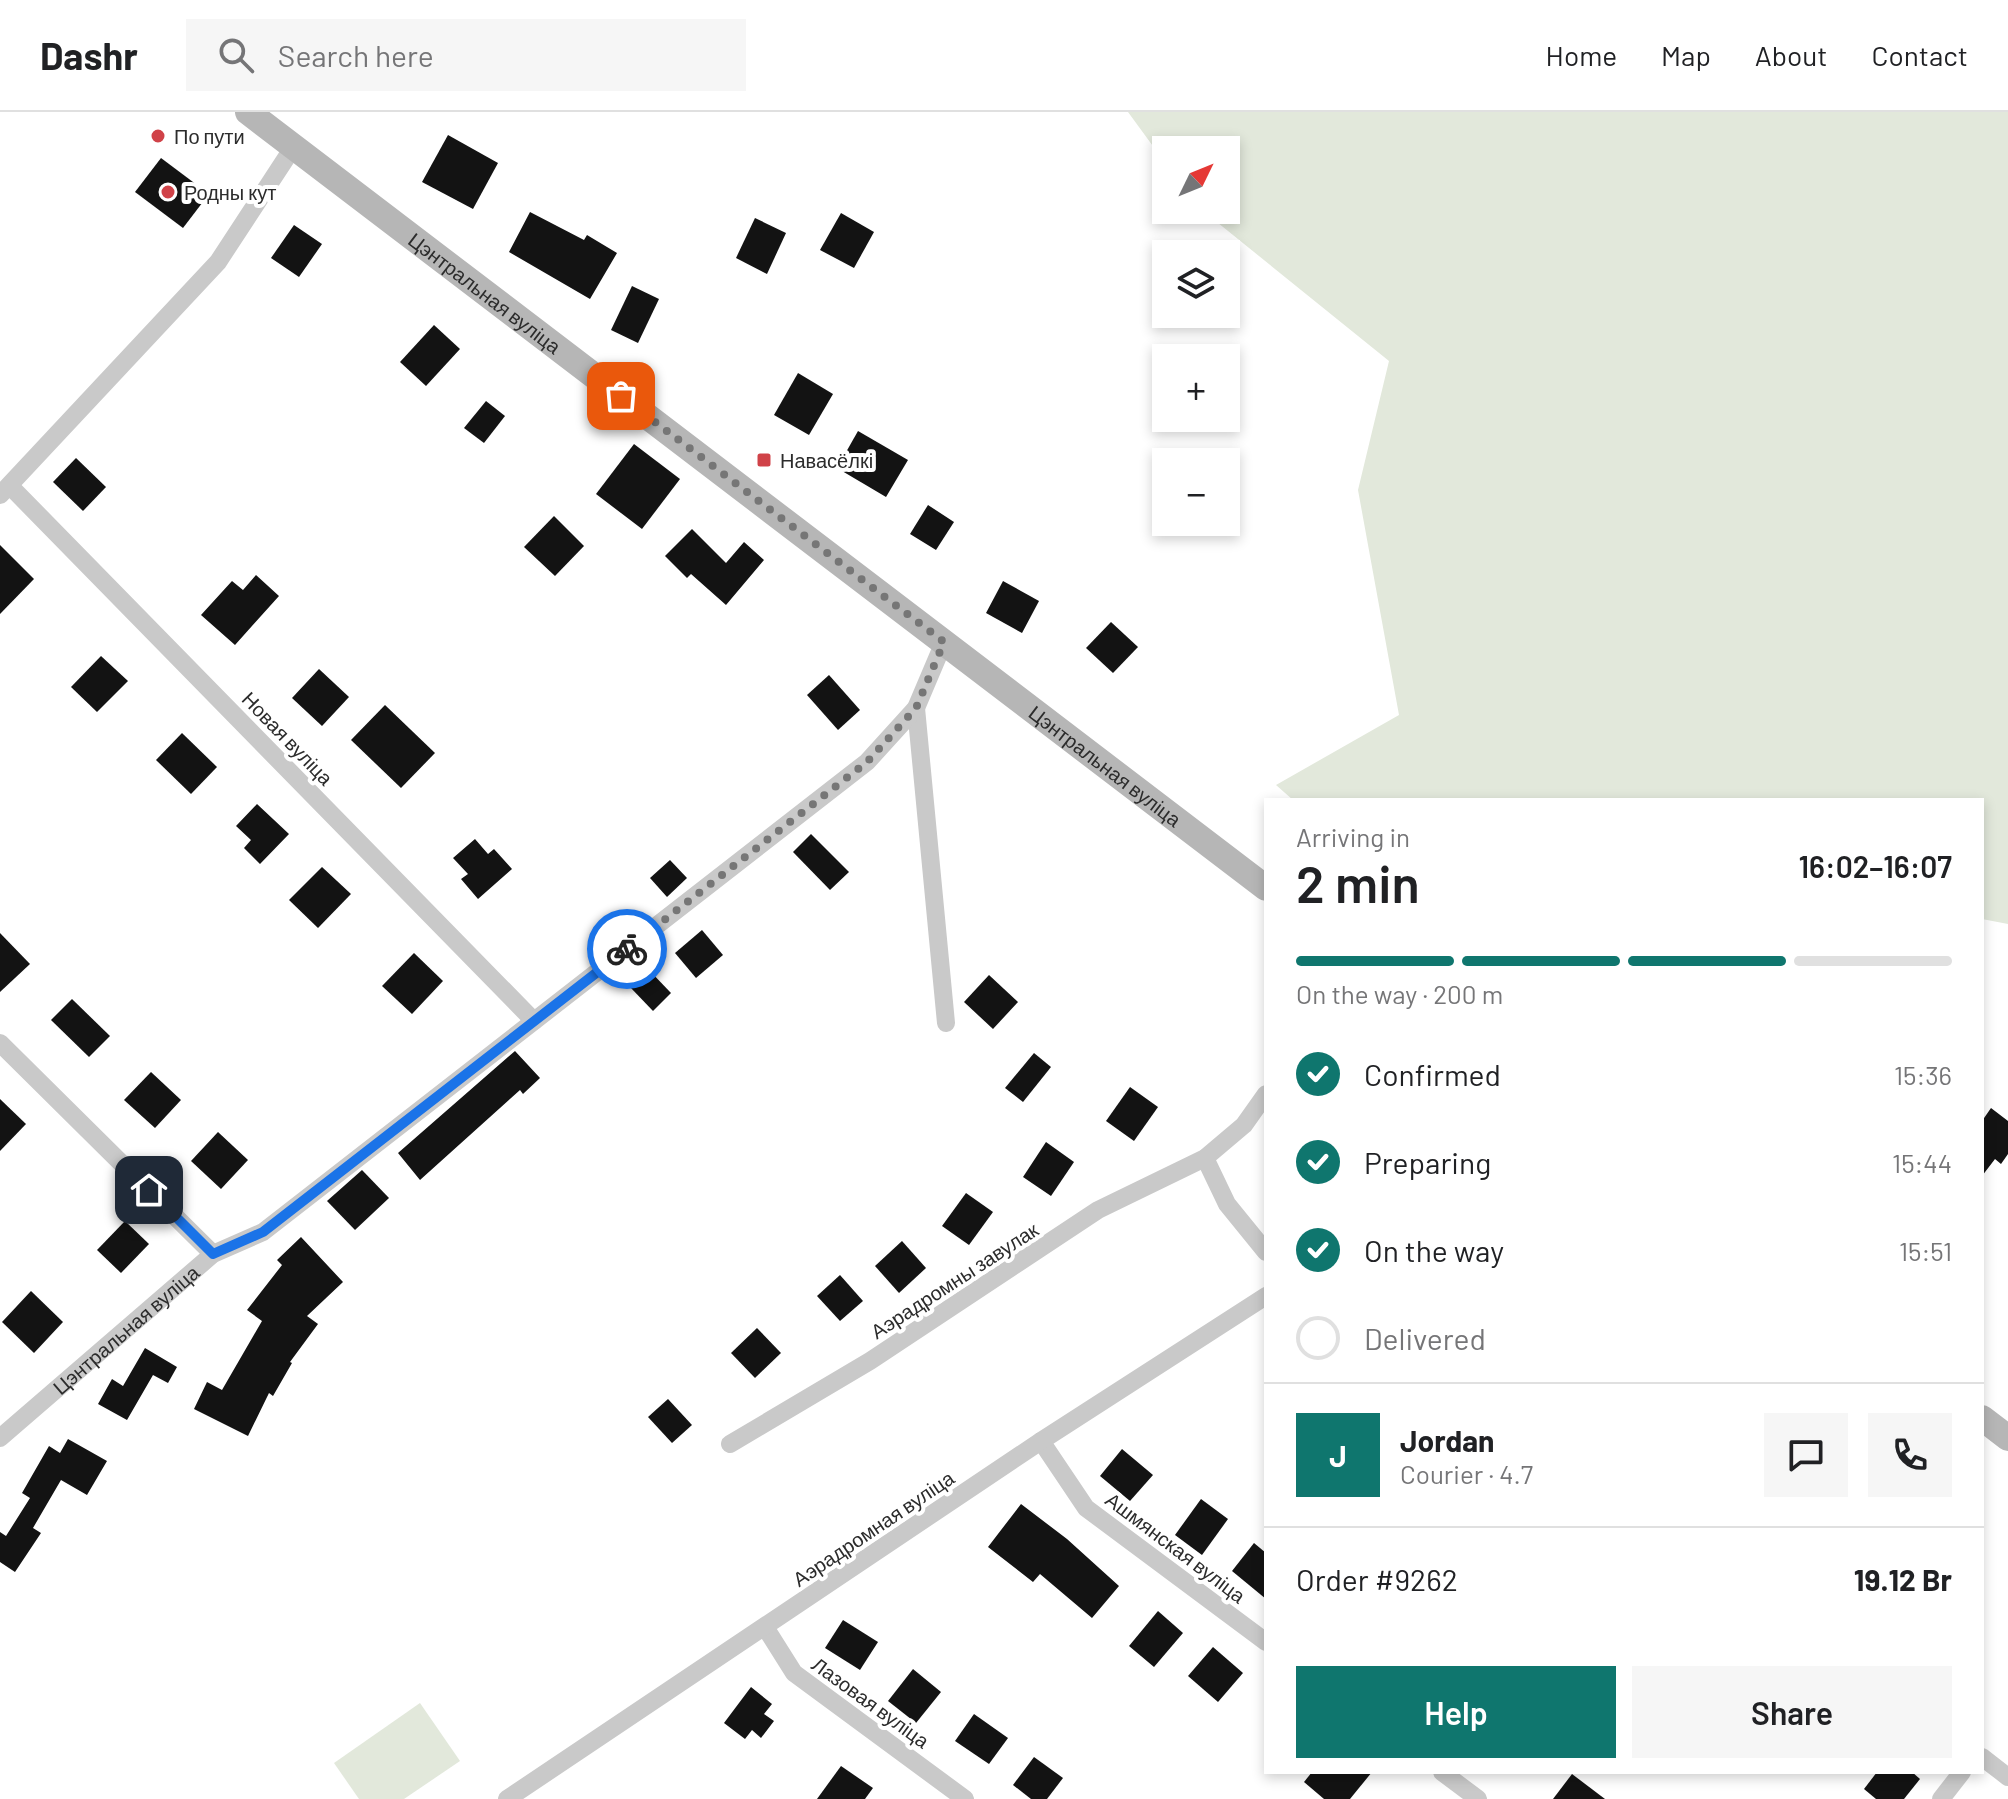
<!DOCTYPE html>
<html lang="en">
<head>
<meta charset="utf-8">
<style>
	body { margin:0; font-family:Barlow,sans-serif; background:#f6f6f6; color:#202124; height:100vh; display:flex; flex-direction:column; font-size:30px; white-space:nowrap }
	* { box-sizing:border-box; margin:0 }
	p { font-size:26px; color:#757577 }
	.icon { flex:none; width:44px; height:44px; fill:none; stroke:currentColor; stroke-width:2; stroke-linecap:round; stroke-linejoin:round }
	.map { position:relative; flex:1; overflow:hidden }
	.drawer { position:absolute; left:1264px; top:686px; width:720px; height:976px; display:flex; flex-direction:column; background:#fff; border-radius:0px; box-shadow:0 4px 12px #0003 }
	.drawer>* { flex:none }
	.needle { width:52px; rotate:47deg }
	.tools { position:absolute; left:1152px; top:24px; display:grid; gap:16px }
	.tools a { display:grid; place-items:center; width:88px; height:88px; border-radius:0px; background:#fff; box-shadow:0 4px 12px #0003; font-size:40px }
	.pin { position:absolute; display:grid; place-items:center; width:68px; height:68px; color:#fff; margin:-34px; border-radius:16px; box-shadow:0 4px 12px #0006 }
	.courier { position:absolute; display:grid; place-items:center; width:80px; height:80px; margin:-40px; border:6px solid #1a73e8; border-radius:50%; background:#fff; color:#222; box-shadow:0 2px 10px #0007 }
	.summary em { font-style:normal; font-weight:600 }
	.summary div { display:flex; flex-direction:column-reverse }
	.summary { display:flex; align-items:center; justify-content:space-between; height:136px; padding:0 32px }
	h1 { font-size:52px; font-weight:600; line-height:60px }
	.bar { display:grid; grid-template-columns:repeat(4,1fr); gap:12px 8px; align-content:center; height:96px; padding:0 32px }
	.bar i { height:10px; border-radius:6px; background:#e0e0e0 }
	.bar .active { background:#0f766e }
	.bar p { grid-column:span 4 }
	.line { display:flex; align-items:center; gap:20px; padding:0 32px; border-top:2px solid #e0e0e0 }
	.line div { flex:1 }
	.round { display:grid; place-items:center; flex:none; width:84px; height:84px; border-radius:0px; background:#f6f6f6 }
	ol { padding:0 32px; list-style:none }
	li { display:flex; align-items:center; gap:24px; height:88px }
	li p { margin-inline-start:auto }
	li .icon { padding:8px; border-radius:50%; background:#0f766e; color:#fff; stroke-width:4 }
	li:last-child { color:#757577 }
	li i { width:44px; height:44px; border:4px solid #e0e0e0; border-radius:50% }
	.cta { display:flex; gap:16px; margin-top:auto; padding:16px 32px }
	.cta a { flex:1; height:92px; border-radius:0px; background:#0f766e; color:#fff; font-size:32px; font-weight:600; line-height:92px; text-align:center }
	.cta a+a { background:#f6f6f6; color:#202124 }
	header { display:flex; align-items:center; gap:48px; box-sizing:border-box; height:112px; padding:0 40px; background:#fff; border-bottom:2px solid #e0e0e0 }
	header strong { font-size:38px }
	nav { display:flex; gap:44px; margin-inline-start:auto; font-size:28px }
	.search { width:560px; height:72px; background:#f6f6f6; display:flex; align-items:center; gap:20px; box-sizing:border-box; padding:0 28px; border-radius:0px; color:#757577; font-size:30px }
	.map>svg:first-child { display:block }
	.green { fill:#e2e8db }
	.building { fill:#131313 }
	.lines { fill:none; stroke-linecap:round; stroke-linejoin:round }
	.street { stroke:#c9c9c9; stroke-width:18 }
	.secondary { stroke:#b6b6b6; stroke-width:26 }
	.done { stroke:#767676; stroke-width:8; stroke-dasharray:0 14.4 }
	.route { stroke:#1a73e8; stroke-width:10 }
	.poi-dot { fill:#d04248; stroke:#fff; stroke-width:3 }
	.labels { text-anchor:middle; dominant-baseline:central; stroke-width:8; stroke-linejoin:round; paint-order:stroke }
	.poi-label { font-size:20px; fill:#2c2c2c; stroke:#fff; text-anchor:start }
	.street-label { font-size:20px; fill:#2c2c2c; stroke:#fff }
</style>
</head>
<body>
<header>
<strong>Dashr</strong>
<div class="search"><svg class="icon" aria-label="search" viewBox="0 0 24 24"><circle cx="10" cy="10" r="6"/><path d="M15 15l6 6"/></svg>Search here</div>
<nav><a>Home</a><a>Map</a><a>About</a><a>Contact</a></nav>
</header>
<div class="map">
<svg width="2008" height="1687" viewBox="0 0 2008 1687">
	<rect width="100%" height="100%" fill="#fff"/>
	<g class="green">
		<path d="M1128,0H2008V812L1982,807V688H1293L1276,673L1399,603L1358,378L1389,249L1202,98H1226V38H1166V52Z"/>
		<path d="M420,1591L460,1649L404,1687H359L334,1651Z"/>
	</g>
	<g class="building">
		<path d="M448,23L498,51L473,97L422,70Z"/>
		<path d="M161,46L209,82L183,116L135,80Z"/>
		<path d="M530,100L584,128L587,123L617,141L590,187L509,140Z"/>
		<path d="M841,101L874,120L854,156L820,138Z"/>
		<path d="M755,106L786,121L767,162L736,146Z"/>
		<path d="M294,113L322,132L299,165L271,146Z"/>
		<path d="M632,174L659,187L638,231L611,218Z"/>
		<path d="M434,213L460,237L426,274L400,250Z"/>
		<path d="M798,261L833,282L809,323L774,303Z"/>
		<path d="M486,289L505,304L484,331L464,316Z"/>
		<path d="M858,319L908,348L886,385L837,356Z"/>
		<path d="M634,332L680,367L642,417L596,382Z"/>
		<path d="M76,346L106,375L83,399L53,370Z"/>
		<path d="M928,393L954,410L936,438L910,422Z"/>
		<path d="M554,404L584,434L555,464L524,435Z"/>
		<path d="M692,417L726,451L744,430L764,448L726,493L691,462L687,466L665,444Z"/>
		<path d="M0,433L34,467L0,502Z"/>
		<path d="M256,463L279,484L235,533L201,503L232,469L243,478Z"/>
		<path d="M1003,469L1039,489L1022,521L986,501Z"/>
		<path d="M1111,510L1138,535L1113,561L1086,536Z"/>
		<path d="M101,544L128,569L97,600L71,575Z"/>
		<path d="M319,557L349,585L322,614L292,586Z"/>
		<path d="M829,563L860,598L838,618L807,583Z"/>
		<path d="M385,593L435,641L401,676L351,628Z"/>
		<path d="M182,621L217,655L191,682L156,648Z"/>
		<path d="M257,692L289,722L260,752L244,736L251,728L236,714Z"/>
		<path d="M811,722L849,760L830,778L793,740Z"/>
		<path d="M475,727L488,742L494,737L512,757L478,787L461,767L468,762L453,746Z"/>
		<path d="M670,748L687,766L667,785L650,766Z"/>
		<path d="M322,755L351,782L318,816L289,788Z"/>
		<path d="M702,818L723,843L696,866L675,841Z"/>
		<path d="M0,821L30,852L0,880Z"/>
		<path d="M414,841L443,869L412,902L382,874Z"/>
		<path d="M648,857L671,881L653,899L630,875Z"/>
		<path d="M989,863L1018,890L993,917L964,890Z"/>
		<path d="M72,887L110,924L89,945L51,908Z"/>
		<path d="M515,939L540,966L523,982L520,978L420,1068L398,1041Z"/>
		<path d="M1034,941L1051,955L1023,990L1005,976Z"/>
		<path d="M151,960L181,988L155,1016L124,988Z"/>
		<path d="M1130,975L1158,995L1134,1029L1106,1009Z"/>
		<path d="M0,987L26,1012L0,1039Z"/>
		<path d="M1991,996L2008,1009V1042L2001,1052L1995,1047L1982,1064V1009Z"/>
		<path d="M218,1020L248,1048L221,1077L191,1049Z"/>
		<path d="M1046,1030L1074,1050L1051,1084L1023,1065Z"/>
		<path d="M362,1058L389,1086L355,1118L327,1089Z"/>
		<path d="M966,1081L993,1100L969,1133L942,1114Z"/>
		<path d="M125,1109L149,1132L121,1161L97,1138Z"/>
		<path d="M301,1125L343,1170L307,1204L318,1212L290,1250L292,1251L273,1284L269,1281L248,1324L194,1297L207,1270L222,1278L262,1209L247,1198L282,1153L277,1148Z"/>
		<path d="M902,1129L926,1156L899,1181L875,1154Z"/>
		<path d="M840,1163L863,1189L840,1209L817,1184Z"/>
		<path d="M31,1179L63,1210L34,1241L2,1210Z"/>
		<path d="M757,1216L781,1241L755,1266L731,1241Z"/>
		<path d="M145,1236L177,1255L168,1271L153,1263L127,1308L98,1292L112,1267L123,1274Z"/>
		<path d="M668,1287L692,1313L672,1331L648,1305Z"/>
		<path d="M68,1327L107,1349L87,1383L61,1368L33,1416L41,1421L15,1460L0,1450V1420L6,1424L30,1386L22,1381L49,1334L60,1341Z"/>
		<path d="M1122,1337L1153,1363L1130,1389L1100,1364Z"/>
		<path d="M1201,1387L1228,1407L1202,1443L1175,1423Z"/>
		<path d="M1021,1392L1067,1427L1119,1474L1092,1506L1040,1462L1033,1470L988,1435Z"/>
		<path d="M1254,1431L1266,1441V1487L1232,1459Z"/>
		<path d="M1158,1499L1183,1521L1154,1555L1129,1534Z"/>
		<path d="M843,1508L878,1530L860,1558L825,1536Z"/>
		<path d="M1213,1535L1243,1561L1218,1590L1188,1564Z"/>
		<path d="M913,1557L941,1580L916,1611L888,1589Z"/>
		<path d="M751,1575L772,1592L764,1602L774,1609L761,1626L752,1618L745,1627L724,1611Z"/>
		<path d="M974,1602L1008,1626L989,1652L955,1629Z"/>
		<path d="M1034,1645L1063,1666L1047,1687H1031L1013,1673Z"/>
		<path d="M841,1654L873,1676L865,1687H817Z"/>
		<path d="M1312,1660H1372L1350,1687H1324L1304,1670Z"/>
		<path d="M1877,1660H1912L1920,1667L1904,1687H1876L1864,1677Z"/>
		<path d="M1572,1662L1605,1687H1553Z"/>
	</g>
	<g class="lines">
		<g class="street">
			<path d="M10,374L534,909"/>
			<path d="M0,383L218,150L294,34"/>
			<path d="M916,596L946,911"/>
			<path d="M0,931L213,1142"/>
			<path d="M1205,1046L1227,1092L1266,1140"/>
			<path id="s1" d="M0,1326L213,1142L263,1120L867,650L916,596L944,530"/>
			<path d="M1041,1329L1086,1396L1266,1530"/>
			<path d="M730,1332L870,1249L1098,1098L1205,1046L1244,1013L1266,982"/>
			<path d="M765,1515L794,1561L965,1687"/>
			<path d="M1982,1645L2008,1665"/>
			<path d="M1442,1660L1478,1687"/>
			<path d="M507,1687L1041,1329L1266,1184"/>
			<path d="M1941,1687L1962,1660"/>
		</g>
		<g class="secondary">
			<path id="s2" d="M248,0L1266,776"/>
			<path d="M1982,1306L2008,1326"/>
		</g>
	</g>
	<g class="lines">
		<path class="done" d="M621,284L944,530L916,596L867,650L627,837"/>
		<path class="route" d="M149,1078L213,1142L263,1120L627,837"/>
	</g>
	<g class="poi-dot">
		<circle cx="158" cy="24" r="8"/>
		<circle cx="168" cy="80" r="8"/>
		<rect x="756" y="340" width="16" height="16" rx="4"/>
	</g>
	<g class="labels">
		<g class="poi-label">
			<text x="174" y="24">По пути</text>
			<text x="184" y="80">Родны кут</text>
			<text x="780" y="348">Навасёлкі</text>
		</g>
		<g class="street-label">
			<text stroke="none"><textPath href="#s2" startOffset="298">Цэнтральная вуліца</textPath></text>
			<text transform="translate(288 626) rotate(46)">Новая вуліца</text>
			<text stroke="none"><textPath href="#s2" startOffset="1078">Цэнтральная вуліца</textPath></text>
			<text transform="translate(954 1168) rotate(-33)">Аэрадромны завулак</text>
			<text stroke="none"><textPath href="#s1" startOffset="166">Цэнтральная вуліца</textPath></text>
			<text transform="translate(873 1416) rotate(-34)">Аэрадромная вуліца</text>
			<text transform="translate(1176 1435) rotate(37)">Ашмянская вуліца</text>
			<text transform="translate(871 1590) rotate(36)">Лазовая вуліца</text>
		</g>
	</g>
</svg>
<div class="tools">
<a><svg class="needle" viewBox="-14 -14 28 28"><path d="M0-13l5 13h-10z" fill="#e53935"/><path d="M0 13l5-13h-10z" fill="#757577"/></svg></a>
<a><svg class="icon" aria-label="layers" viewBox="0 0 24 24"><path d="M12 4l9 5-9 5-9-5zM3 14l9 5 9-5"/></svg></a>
<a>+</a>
<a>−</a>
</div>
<div class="pin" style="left:621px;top:284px;background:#ea580c"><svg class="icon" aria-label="bag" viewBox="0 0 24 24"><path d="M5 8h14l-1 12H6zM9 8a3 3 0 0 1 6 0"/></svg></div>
<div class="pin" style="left:149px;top:1078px;background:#1f2937"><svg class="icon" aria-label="home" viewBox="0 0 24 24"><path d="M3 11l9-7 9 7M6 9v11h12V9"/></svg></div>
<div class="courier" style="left:627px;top:837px"><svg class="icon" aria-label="bike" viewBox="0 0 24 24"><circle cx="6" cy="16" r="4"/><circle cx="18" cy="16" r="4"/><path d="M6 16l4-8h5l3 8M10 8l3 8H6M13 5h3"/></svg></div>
<section class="drawer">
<div class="summary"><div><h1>2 min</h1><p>Arriving in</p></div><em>16:02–16:07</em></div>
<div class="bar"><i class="active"></i><i class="active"></i><i class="active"></i><i></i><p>On the way · 200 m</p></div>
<ol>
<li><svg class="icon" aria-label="check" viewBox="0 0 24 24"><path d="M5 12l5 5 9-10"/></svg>Confirmed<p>15:36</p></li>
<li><svg class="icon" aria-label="check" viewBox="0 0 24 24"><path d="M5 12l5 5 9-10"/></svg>Preparing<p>15:44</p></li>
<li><svg class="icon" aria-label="check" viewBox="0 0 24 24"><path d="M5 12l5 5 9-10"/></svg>On the way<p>15:51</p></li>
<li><i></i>Delivered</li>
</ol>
<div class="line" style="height:144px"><b class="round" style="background:#0f766e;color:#fff">J</b><div><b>Jordan</b><p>Courier · 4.7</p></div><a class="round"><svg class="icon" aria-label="chat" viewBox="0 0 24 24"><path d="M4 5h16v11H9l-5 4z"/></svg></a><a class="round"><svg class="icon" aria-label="phone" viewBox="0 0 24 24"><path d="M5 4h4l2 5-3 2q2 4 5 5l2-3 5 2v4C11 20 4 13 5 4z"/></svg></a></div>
<div class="line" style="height:104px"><div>Order #9262</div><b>19.12 Br</b></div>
<div class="cta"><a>Help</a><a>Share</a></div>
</section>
</div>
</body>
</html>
